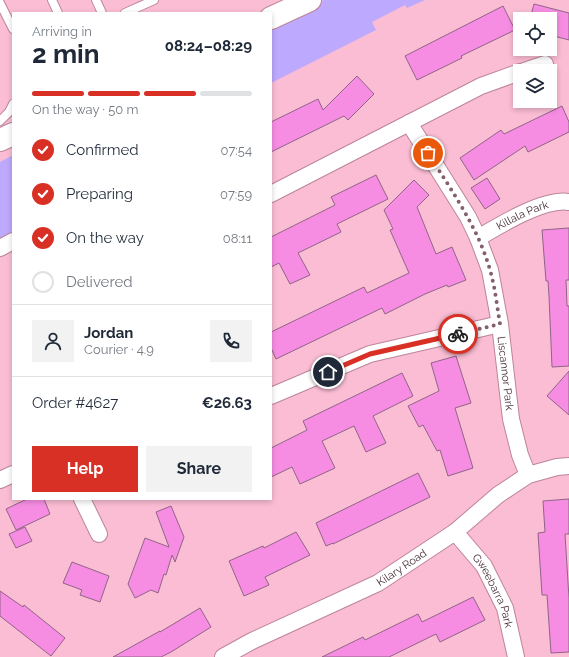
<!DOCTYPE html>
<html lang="en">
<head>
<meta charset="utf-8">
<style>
	body { margin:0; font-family:Raleway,sans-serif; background:#f2f2f3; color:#1f2937; height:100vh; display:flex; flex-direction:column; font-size:15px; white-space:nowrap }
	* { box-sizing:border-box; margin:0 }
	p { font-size:13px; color:#747a83 }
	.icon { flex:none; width:22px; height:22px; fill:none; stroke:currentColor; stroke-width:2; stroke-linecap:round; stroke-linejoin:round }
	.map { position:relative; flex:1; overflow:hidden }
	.drawer { position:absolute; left:12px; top:12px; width:260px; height:488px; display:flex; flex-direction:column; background:#fff; border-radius:0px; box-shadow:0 2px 6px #0003 }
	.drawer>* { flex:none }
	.controls { position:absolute; left:513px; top:12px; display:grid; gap:8px }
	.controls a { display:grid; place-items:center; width:44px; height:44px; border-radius:0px; background:#fff; box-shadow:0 2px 6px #0003; font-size:20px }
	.pin { position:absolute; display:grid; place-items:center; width:34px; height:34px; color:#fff; margin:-17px; border:2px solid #fff; border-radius:50%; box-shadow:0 1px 4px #0007 }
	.courier { position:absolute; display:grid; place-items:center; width:40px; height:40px; margin:-20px; border:3px solid #d93025; border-radius:50%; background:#fff; color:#222; box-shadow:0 1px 5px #0007 }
	.head em { font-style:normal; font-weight:700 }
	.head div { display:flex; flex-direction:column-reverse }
	.head { display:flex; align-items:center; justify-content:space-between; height:68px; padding:0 20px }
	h1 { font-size:26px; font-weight:700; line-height:30px }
	.bar { display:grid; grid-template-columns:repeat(4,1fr); gap:6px 4px; align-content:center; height:48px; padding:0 20px }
	.bar i { height:5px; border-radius:3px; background:#e0e1e3 }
	.bar .active { background:#d93025 }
	.bar p { grid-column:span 4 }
	.line { display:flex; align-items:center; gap:10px; padding:0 20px; border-top:1px solid #e0e1e3 }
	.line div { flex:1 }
	.round { display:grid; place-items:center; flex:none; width:42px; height:42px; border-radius:0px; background:#f2f2f3 }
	ol { padding:0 20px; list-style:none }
	li { display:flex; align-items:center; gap:12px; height:44px }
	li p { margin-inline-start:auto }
	li .icon { padding:4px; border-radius:50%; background:#d93025; color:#fff; stroke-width:4 }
	li:last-child { color:#747a83 }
	li i { width:22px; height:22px; border:2px solid #e0e1e3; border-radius:50% }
	.cta { display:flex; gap:8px; margin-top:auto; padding:8px 20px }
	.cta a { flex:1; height:46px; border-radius:0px; background:#d93025; color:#fff; font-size:16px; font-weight:700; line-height:46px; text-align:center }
	.cta a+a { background:#f2f2f3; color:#1f2937 }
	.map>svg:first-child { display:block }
	.green { fill:#bda9fe }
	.building { fill:#f78de3; stroke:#906487 }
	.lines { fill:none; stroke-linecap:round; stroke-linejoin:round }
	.service-casing { stroke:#bd849a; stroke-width:10 }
	.minor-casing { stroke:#bd849a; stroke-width:18 }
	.secondary-casing { stroke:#bd849a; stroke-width:24 }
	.service { stroke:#fff; stroke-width:8 }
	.minor { stroke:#fff; stroke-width:16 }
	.secondary { stroke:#fff; stroke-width:22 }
	.done { stroke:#845f6e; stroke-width:4; stroke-dasharray:0 7.2 }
	.route { stroke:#d93025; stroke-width:5 }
	.labels { text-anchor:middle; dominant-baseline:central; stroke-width:3.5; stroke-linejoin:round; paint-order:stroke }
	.street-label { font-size:11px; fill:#452d37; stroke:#fbeef2 }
</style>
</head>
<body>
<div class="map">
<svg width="569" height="657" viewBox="0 0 569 657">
	<rect width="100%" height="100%" fill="#fabdd4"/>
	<g class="green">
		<path d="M324,0H425L407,8L405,5L372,22L376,30L271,83V26Z"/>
		<path d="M13,155V232L0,240V162Z"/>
	</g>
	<g class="building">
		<path d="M534,4L569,13V40L550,35V19H530Z"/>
		<path d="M503,6L515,30L461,56L462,58L417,80L405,56Z"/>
		<path d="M357,76L374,94L348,120L344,116L271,152V122L318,99L323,110Z"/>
		<path d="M562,106L569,122V132L528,152L525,146L474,180L460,158L501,130L504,134Z"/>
		<path d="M376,175L388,199L337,224L341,232L298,253L310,275L290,284L279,263L271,267V237L335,205L331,197Z"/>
		<path d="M487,178L500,199L485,209L471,188Z"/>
		<path d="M414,180L429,195L417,207L436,254L452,247L466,280L448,287L447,285L425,294L385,314L382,308L276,359L271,348V332L364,287L367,293L409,273L390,230L393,229L384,210Z"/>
		<path d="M569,228V280H566L567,306H569V366L552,367L549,296L548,281H546L542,230Z"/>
		<path d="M456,356L471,403L455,408L473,468L448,476L440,450L437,451L423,425L419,427L408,406L439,391L431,363Z"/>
		<path d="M569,371V415L547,396Z"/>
		<path d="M402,373L413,396L373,416L386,443L366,452L354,426L322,441L335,468L300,484L292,467L271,477V448L307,430L303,421Z"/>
		<path d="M418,473L430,497L333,544V543L326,546L316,523Z"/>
		<path d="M27,499H44L50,514L16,530L6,509Z"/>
		<path d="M569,499V534H565L569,598V652L551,653L547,595H542L538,533L545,532L543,501Z"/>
		<path d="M171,506L184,537L175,562L172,555L166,575L164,574L158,593L151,590L135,598L128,584L145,538L169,547L156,512Z"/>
		<path d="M25,527L32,541L16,548L9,534Z"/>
		<path d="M296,532L310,555L265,577L269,585L244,596L229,561L263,546L264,548Z"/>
		<path d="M72,562L109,576L100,602L80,595L82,590L63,583Z"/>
		<path d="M0,591L23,607L24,605L65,638L51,656L0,616Z"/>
		<path d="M473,597L485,620L440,642L436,634L389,657H322L363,637L365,640L418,614L422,622Z"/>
		<path d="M200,608L211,627L171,652L161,657H113L160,631V632Z"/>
	</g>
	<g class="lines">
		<defs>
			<g id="service">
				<path d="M52,0L58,13"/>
				<path d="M96,0L102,13"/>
				<path d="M0,3L13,29"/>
				<path d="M125,13L154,0"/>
				<path d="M0,121L9,112L13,104"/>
			</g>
			<g id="minor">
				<path d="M524,71L545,64L546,71"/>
				<path id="s1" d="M409,123L468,217L478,238L490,270L500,324L511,419L520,455L528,475"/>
				<path d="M271,194L481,86L520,72"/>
				<path id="s2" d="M478,238C500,225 544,198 569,202"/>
				<path d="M0,248L13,241"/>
				<path d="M271,396L370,354L500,324"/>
				<path d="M0,480L13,474"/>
				<path d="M82,499L99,534"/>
				<path id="s3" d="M455,532L484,566L505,608L516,657"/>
				<path id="s4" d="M223,657L252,641L378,583L455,532L498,495L528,475L557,467L569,466"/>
			</g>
			<g id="secondary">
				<path d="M271,18L310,0"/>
				<path d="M0,140L13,134"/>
			</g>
		</defs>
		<use href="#service" class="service-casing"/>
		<use href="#minor" class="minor-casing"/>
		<use href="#secondary" class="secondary-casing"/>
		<use href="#service" class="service"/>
		<use href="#minor" class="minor"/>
		<use href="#secondary" class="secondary"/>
	</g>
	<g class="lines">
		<path class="done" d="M428,153C451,190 478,227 490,270C495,287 497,306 500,324L458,334"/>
		<path class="route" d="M328,372L370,354L458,334"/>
	</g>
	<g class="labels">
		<g class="street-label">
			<text stroke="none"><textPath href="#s2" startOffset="50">Killala Park</textPath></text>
			<text stroke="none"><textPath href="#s1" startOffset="273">Liscannor Park</textPath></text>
			<text stroke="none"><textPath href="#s4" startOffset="200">Kilary Road</textPath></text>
			<text stroke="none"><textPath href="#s3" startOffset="71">Gweebarra Park</textPath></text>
		</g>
	</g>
</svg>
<div class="controls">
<a><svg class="icon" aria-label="locate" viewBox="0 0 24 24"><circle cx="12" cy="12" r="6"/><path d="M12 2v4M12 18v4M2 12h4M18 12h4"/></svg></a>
<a><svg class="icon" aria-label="layers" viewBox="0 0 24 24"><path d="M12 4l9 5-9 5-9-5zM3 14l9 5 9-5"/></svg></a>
</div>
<div class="pin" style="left:428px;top:153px;background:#ea580c"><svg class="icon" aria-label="bag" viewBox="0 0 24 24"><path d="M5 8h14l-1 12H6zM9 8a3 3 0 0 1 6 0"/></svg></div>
<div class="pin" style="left:328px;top:372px;background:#1f2937"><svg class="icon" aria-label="home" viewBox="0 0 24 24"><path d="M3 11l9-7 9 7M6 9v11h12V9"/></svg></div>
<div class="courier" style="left:458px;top:334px"><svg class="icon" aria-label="bike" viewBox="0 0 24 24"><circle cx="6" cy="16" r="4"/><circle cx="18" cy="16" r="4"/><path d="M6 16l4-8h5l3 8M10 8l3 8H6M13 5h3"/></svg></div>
<section class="drawer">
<div class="head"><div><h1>2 min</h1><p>Arriving in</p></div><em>08:24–08:29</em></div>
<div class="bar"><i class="active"></i><i class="active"></i><i class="active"></i><i></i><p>On the way · 50 m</p></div>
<ol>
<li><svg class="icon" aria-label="check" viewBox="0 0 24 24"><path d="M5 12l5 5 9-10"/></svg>Confirmed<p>07:54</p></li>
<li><svg class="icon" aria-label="check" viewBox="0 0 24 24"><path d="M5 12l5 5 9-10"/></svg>Preparing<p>07:59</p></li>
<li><svg class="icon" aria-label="check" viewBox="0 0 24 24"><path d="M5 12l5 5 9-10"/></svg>On the way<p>08:11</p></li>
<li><i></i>Delivered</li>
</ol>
<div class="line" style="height:72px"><a class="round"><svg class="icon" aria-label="person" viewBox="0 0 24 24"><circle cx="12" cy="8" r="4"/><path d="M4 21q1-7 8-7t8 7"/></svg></a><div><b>Jordan</b><p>Courier · 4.9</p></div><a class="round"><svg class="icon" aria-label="phone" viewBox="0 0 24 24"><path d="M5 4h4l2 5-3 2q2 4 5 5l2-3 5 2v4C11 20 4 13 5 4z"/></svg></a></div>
<div class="line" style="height:52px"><div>Order #4627</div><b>€26.63</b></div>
<div class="cta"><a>Help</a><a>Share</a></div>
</section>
</div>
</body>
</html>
